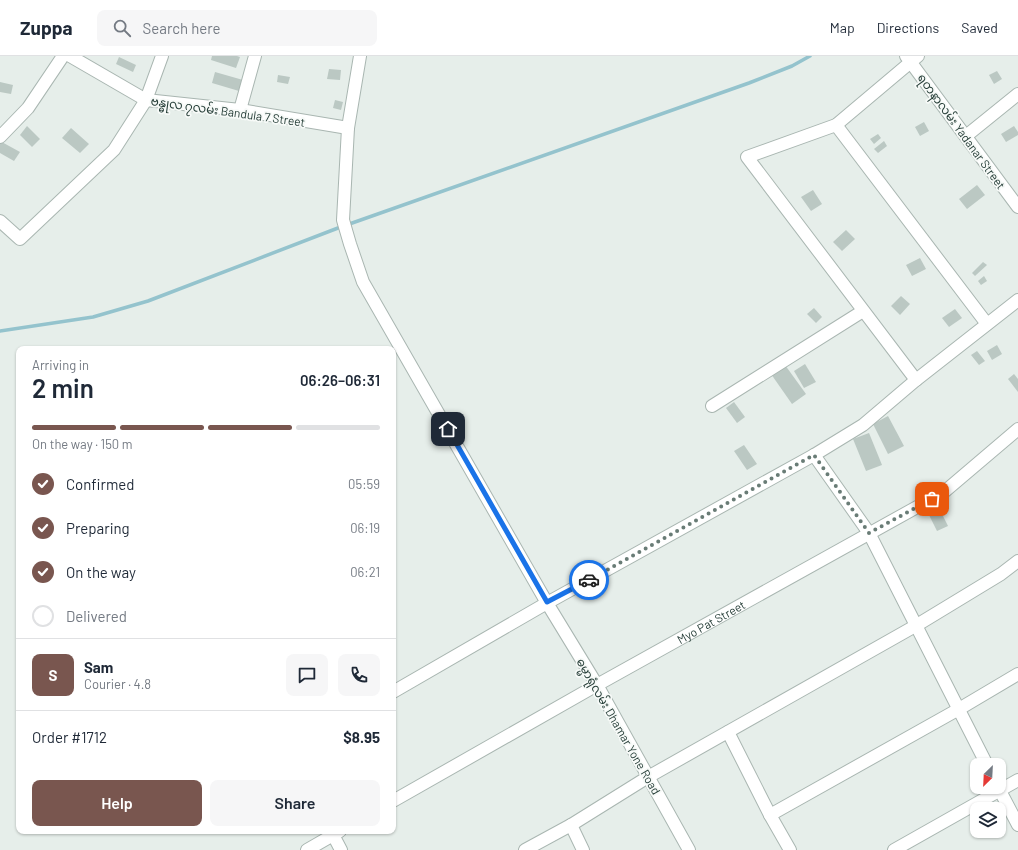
<!DOCTYPE html>
<html lang="en">
<head>
<meta charset="utf-8">
<style>
	body { margin:0; font-family:Barlow,"Noto Sans Myanmar",sans-serif; background:#f6f6f7; color:#1f2937; height:100vh; display:flex; flex-direction:column; font-size:15px; white-space:nowrap }
	* { box-sizing:border-box; margin:0 }
	p { font-size:13px; color:#747a83 }
	.icon { flex:none; width:22px; height:22px; fill:none; stroke:currentColor; stroke-width:2; stroke-linecap:round; stroke-linejoin:round }
	.map { position:relative; flex:1; overflow:hidden }
	.side { position:absolute; left:16px; top:290px; width:380px; height:488px; display:flex; flex-direction:column; background:#fff; border-radius:8px; box-shadow:0 1px 3px #0004 }
	.side>* { flex:none }
	.needle { width:26px; rotate:204deg }
	.fabs { position:absolute; left:970px; top:702px; display:grid; gap:8px }
	.fabs a { display:grid; place-items:center; width:36px; height:36px; border-radius:8px; background:#fff; box-shadow:0 1px 3px #0004; font-size:20px }
	.pin { position:absolute; display:grid; place-items:center; width:34px; height:34px; color:#fff; margin:-17px; border-radius:8px; box-shadow:0 2px 6px #0006 }
	.courier { position:absolute; display:grid; place-items:center; width:40px; height:40px; margin:-20px; border:3px solid #1a73e8; border-radius:50%; background:#fff; color:#222; box-shadow:0 1px 5px #0007 }
	.overview em { font-style:normal; font-weight:600 }
	.overview div { display:flex; flex-direction:column-reverse }
	.overview { display:flex; align-items:center; justify-content:space-between; height:68px; padding:0 16px }
	h1 { font-size:26px; font-weight:600; line-height:30px }
	.bar { display:grid; grid-template-columns:repeat(4,1fr); gap:6px 4px; align-content:center; height:48px; padding:0 16px }
	.bar i { height:5px; border-radius:3px; background:#e0e1e3 }
	.bar .selected { background:#79564f }
	.bar p { grid-column:span 4 }
	.line { display:flex; align-items:center; gap:10px; padding:0 16px; border-top:1px solid #e0e1e3 }
	.line div { flex:1 }
	.round { display:grid; place-items:center; flex:none; width:42px; height:42px; border-radius:8px; background:#f6f6f7 }
	ol { padding:0 16px; list-style:none }
	li { display:flex; align-items:center; gap:12px; height:44px }
	li p { margin-inline-start:auto }
	li .icon { padding:4px; border-radius:50%; background:#79564f; color:#fff; stroke-width:4 }
	li:last-child { color:#747a83 }
	li i { width:22px; height:22px; border:2px solid #e0e1e3; border-radius:50% }
	.primary-button { display:flex; gap:8px; margin-top:auto; padding:8px 16px }
	.primary-button a { flex:1; height:46px; border-radius:8px; background:#79564f; color:#fff; font-size:16px; font-weight:600; line-height:46px; text-align:center }
	.primary-button a+a { background:#f6f6f7; color:#1f2937 }
	header { display:flex; align-items:center; gap:24px; box-sizing:border-box; height:56px; padding:0 20px; background:#fff; border-bottom:1px solid #e0e1e3 }
	header strong { font-size:19px }
	nav { display:flex; gap:22px; margin-inline-start:auto; font-size:14px }
	.search { width:280px; height:36px; background:#f6f6f7; display:flex; align-items:center; gap:10px; box-sizing:border-box; padding:0 14px; border-radius:8px; color:#747a83; font-size:15px }
	.map>svg:first-child { display:block }
	.lines { fill:none; stroke-linecap:round; stroke-linejoin:round }
	.stream { stroke:#94c3cd; stroke-width:3.5 }
	.building { fill:#bbc8c3 }
	.street-casing { stroke:#a9b6b1; stroke-width:14 }
	.street { stroke:#fff; stroke-width:12 }
	.done { stroke:#697c76; stroke-width:4; stroke-dasharray:0 7.2 }
	.route { stroke:#1a73e8; stroke-width:5 }
	.labels { text-anchor:middle; dominant-baseline:central; stroke-width:3.5; stroke-linejoin:round; paint-order:stroke }
	.street-label { font-size:12px; fill:#263e38; stroke:#f7faf8 }
</style>
</head>
<body>
<header>
<strong>Zuppa</strong>
<div class="search"><svg class="icon" aria-label="search" viewBox="0 0 24 24"><circle cx="10" cy="10" r="6"/><path d="M15 15l6 6"/></svg>Search here</div>
<nav><a>Map</a><a>Directions</a><a>Saved</a></nav>
</header>
<div class="map">
<svg width="1018" height="794" viewBox="0 0 1018 794">
	<rect width="100%" height="100%" fill="#e6eeea"/>
	<g class="lines">
		<path class="stream" d="M0,275L93,261L148,245L338,172L749,27L792,10L810,0"/>
	</g>
	<g class="building">
		<path d="M212,0H237L240,1L236,12L211,4Z"/>
		<path d="M119,1L136,9L133,16L116,8Z"/>
		<path d="M329,13L341,14L340,24L327,23Z"/>
		<path d="M997,15L1002,23L994,28L989,19Z"/>
		<path d="M215,16L243,24L239,35L212,27Z"/>
		<path d="M278,19L290,21L288,28L277,26Z"/>
		<path d="M0,26L13,29L11,38L0,36Z"/>
		<path d="M335,44L343,46L341,54L333,52Z"/>
		<path d="M924,66L929,75L920,80L915,71Z"/>
		<path d="M27,70L40,83L32,91L20,79Z"/>
		<path d="M1014,70L1018,76V79L1006,86L1001,78Z"/>
		<path d="M71,72L89,88L80,97L62,82Z"/>
		<path d="M878,78L881,82L874,88L870,83Z"/>
		<path d="M0,85L20,96L14,105L0,97Z"/>
		<path d="M884,85L887,90L878,97L874,93Z"/>
		<path d="M977,129L985,139L967,153L959,143Z"/>
		<path d="M813,134L822,148L811,155L801,141Z"/>
		<path d="M846,174L855,183L842,195L833,186Z"/>
		<path d="M920,202L926,213L912,220L906,209Z"/>
		<path d="M983,206L987,209L975,220L972,217Z"/>
		<path d="M984,220L987,225L981,229L978,225Z"/>
		<path d="M901,240L910,248L900,259L891,250Z"/>
		<path d="M814,252L822,261L816,267L807,258Z"/>
		<path d="M955,253L962,262L949,271L942,262Z"/>
		<path d="M997,289L1002,298L992,304L987,295Z"/>
		<path d="M977,295L985,305L979,309L971,299Z"/>
		<path d="M805,308L816,326L804,332L794,315Z"/>
		<path d="M785,309L806,338L792,348L771,318Z"/>
		<path d="M1014,318L1018,323V336L1008,323Z"/>
		<path d="M734,346L745,361L737,367L726,352Z"/>
		<path d="M888,360L904,390L888,398L873,368Z"/>
		<path d="M869,377L882,409L866,415L853,383Z"/>
		<path d="M744,389L757,408L747,414L734,395Z"/>
		<path d="M936,446L948,470L937,475L925,451Z"/>
	</g>
	<g class="lines">
		<defs>
			<g id="street">
				<path d="M70,0L146,44L240,54L348,72"/>
				<path d="M360,0L348,72L343,164L350,188L363,226L547,547L597,629L689,794"/>
				<path d="M906,0L1018,151"/>
				<path d="M240,54L255,0"/>
				<path d="M836,69L987,268"/>
				<path d="M966,80L1018,38"/>
				<path d="M0,81L28,52L63,0"/>
				<path d="M0,165L20,183L114,94L146,44L162,0"/>
				<path d="M916,324L747,101L836,69L918,0"/>
				<path d="M712,350L863,255"/>
				<path d="M814,399L869,477L987,709"/>
				<path d="M393,636L547,547L814,399L863,369L916,324L1018,244"/>
				<path d="M728,676L770,759L790,794"/>
				<path d="M998,731L1018,769"/>
				<path id="s1" d="M393,745L597,629L944,436L1018,373"/>
				<path d="M770,759L959,653L1018,618"/>
				<path d="M571,769L583,794"/>
				<path d="M331,775L341,794"/>
				<path d="M307,794L340,775"/>
				<path d="M525,794L571,769L648,721L917,569L1001,518L1018,505"/>
				<path d="M894,794L1018,724"/>
			</g>
		</defs>
		<use href="#street" class="street-casing"/>
		<use href="#street" class="street"/>
	</g>
	<g class="lines">
		<path class="done" d="M589,524L814,399L869,477L932,443"/>
		<path class="route" d="M448,373L547,546L589,524"/>
	</g>
	<g class="labels">
		<g class="street-label">
			<text transform="translate(228 55) rotate(8)">ဗန္ဓုလ ၇လမ်း Bandula 7 Street</text>
			<text transform="translate(962 75) rotate(54)">ရတနာလမ်း Yadanar Street</text>
			<text stroke="none"><textPath href="#s1" startOffset="365">Myo Pat Street</textPath></text>
			<text transform="translate(619 670) rotate(60)">ဓမ္မာရုံလမ်း Dhamar Yone Road</text>
		</g>
	</g>
</svg>
<div class="fabs">
<a><svg class="needle" viewBox="-14 -14 28 28"><path d="M0-13l5 13h-10z" fill="#e53935"/><path d="M0 13l5-13h-10z" fill="#747a83"/></svg></a>
<a><svg class="icon" aria-label="layers" viewBox="0 0 24 24"><path d="M12 4l9 5-9 5-9-5zM3 14l9 5 9-5"/></svg></a>
</div>
<div class="pin" style="left:932px;top:443px;background:#ea580c"><svg class="icon" aria-label="bag" viewBox="0 0 24 24"><path d="M5 8h14l-1 12H6zM9 8a3 3 0 0 1 6 0"/></svg></div>
<div class="pin" style="left:448px;top:373px;background:#1f2937"><svg class="icon" aria-label="home" viewBox="0 0 24 24"><path d="M3 11l9-7 9 7M6 9v11h12V9"/></svg></div>
<div class="courier" style="left:589px;top:524px"><svg class="icon" aria-label="car" viewBox="0 0 24 24"><path d="M5 17H2v-5l4-1 3-4h7l3 4 3 1v5h-3M9 17h6M6 11h13"/><circle cx="7" cy="17" r="2"/><circle cx="17" cy="17" r="2"/></svg></div>
<section class="side">
<div class="overview"><div><h1>2 min</h1><p>Arriving in</p></div><em>06:26–06:31</em></div>
<div class="bar"><i class="selected"></i><i class="selected"></i><i class="selected"></i><i></i><p>On the way · 150 m</p></div>
<ol>
<li><svg class="icon" aria-label="check" viewBox="0 0 24 24"><path d="M5 12l5 5 9-10"/></svg>Confirmed<p>05:59</p></li>
<li><svg class="icon" aria-label="check" viewBox="0 0 24 24"><path d="M5 12l5 5 9-10"/></svg>Preparing<p>06:19</p></li>
<li><svg class="icon" aria-label="check" viewBox="0 0 24 24"><path d="M5 12l5 5 9-10"/></svg>On the way<p>06:21</p></li>
<li><i></i>Delivered</li>
</ol>
<div class="line" style="height:72px"><b class="round" style="background:#79564f;color:#fff">S</b><div><b>Sam</b><p>Courier · 4.8</p></div><a class="round"><svg class="icon" aria-label="chat" viewBox="0 0 24 24"><path d="M4 5h16v11H9l-5 4z"/></svg></a><a class="round"><svg class="icon" aria-label="phone" viewBox="0 0 24 24"><path d="M5 4h4l2 5-3 2q2 4 5 5l2-3 5 2v4C11 20 4 13 5 4z"/></svg></a></div>
<div class="line" style="height:52px"><div>Order #1712</div><b>$8.95</b></div>
<div class="primary-button"><a>Help</a><a>Share</a></div>
</section>
</div>
</body>
</html>
